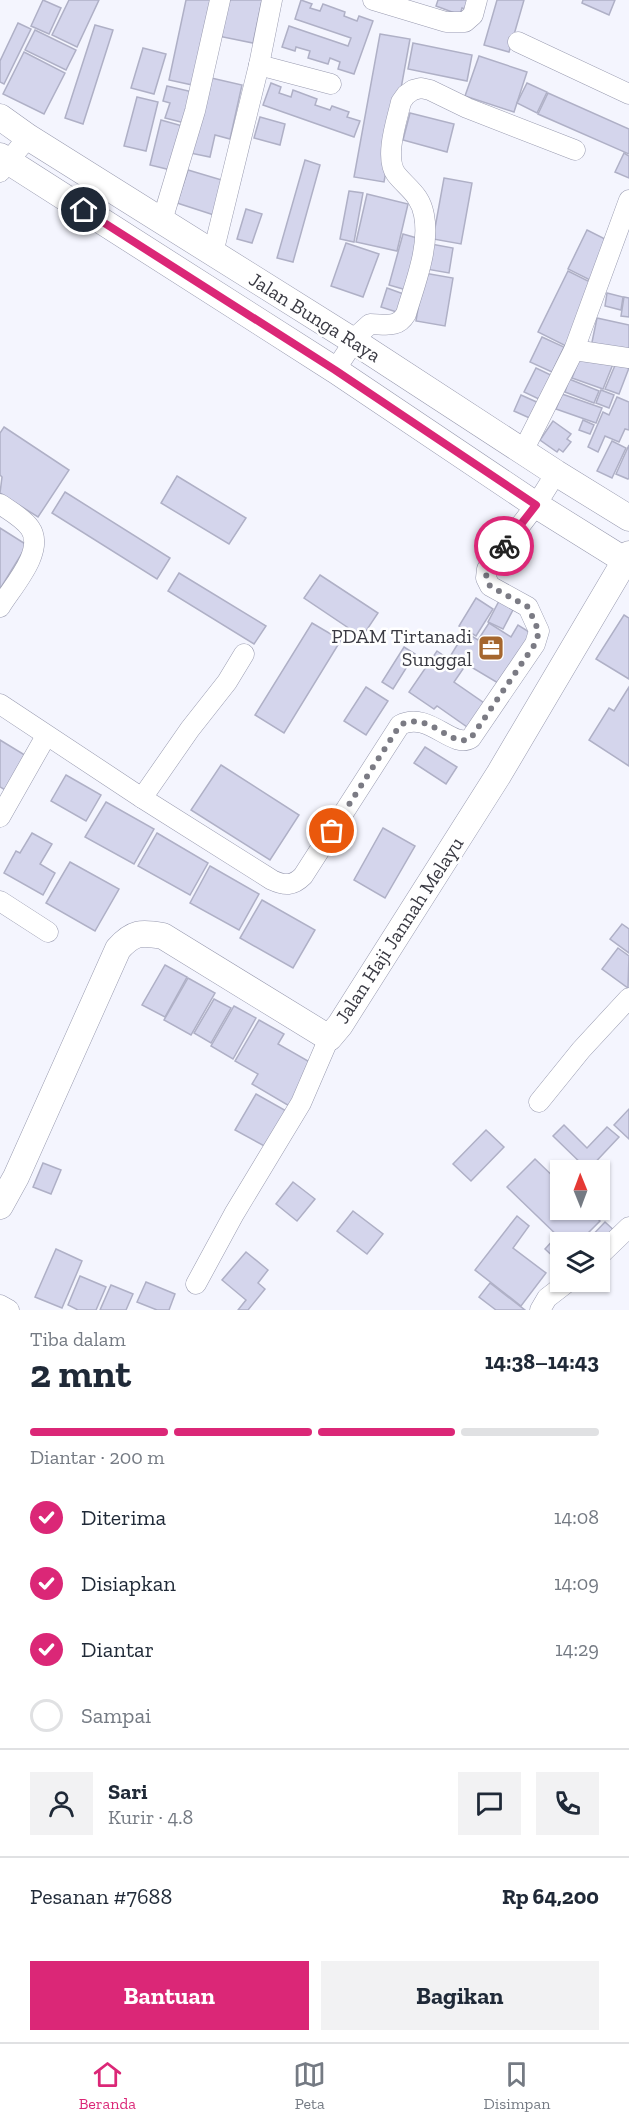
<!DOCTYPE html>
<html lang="id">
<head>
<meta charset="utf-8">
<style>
	body { margin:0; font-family:"Zilla Slab",serif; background:#f2f2f3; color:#1f2937; height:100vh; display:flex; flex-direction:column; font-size:22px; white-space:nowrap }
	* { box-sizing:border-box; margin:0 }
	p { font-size:20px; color:#747a83 }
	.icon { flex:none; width:33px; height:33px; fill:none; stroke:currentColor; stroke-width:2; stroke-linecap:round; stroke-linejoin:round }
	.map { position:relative; height:1310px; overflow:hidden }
	.drawer { display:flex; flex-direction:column; background:#fff; flex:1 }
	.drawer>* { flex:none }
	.needle { width:39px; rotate:359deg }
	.controls { position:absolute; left:550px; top:1160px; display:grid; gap:12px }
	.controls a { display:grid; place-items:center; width:60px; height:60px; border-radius:0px; background:#fff; box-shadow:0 2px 4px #0004; font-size:30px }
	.pin { position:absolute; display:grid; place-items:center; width:51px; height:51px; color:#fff; margin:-26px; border:3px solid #fff; border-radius:50%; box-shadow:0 2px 6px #0007 }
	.courier { position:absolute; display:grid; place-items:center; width:60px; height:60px; margin:-30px; border:4px solid #db2777; border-radius:50%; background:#fff; color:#222; box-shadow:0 2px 8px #0007 }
	.summary em { font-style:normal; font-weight:700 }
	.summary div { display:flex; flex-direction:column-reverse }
	.summary { display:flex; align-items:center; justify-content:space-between; height:102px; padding:0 30px }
	h1 { font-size:39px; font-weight:700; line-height:45px }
	.bar { display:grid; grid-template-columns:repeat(4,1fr); gap:9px 6px; align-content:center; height:72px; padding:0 30px }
	.bar i { height:8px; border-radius:4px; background:#e0e1e3 }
	.bar .on { background:#db2777 }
	.bar p { grid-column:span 4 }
	.line { display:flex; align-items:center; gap:15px; padding:0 30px; border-top:2px solid #e0e1e3 }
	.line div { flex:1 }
	.round { display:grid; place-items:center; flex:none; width:63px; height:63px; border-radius:0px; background:#f2f2f3 }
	ol { padding:0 30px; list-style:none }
	li { display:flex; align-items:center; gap:18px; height:66px }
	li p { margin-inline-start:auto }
	li .icon { padding:6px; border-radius:50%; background:#db2777; color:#fff; stroke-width:4 }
	li:last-child { color:#747a83 }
	li i { width:33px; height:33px; border:3px solid #e0e1e3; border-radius:50% }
	.primary-button { display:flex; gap:12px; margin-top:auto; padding:12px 30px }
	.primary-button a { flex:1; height:69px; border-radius:0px; background:#db2777; color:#fff; font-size:24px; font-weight:700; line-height:69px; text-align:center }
	.primary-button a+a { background:#f2f2f3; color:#1f2937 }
	.tabs { display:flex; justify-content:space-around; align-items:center; height:84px; border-top:2px solid #e0e1e3; background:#fff; font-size:16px; color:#747a83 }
	.tabs a { display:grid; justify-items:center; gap:3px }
	.tabs .on { color:#db2777 }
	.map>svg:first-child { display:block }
	.building { fill:#d4d5ec; stroke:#afb0c6; stroke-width:1.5 }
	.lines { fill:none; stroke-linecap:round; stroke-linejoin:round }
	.minor-casing { stroke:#989aaf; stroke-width:21 }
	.major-casing { stroke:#989aaf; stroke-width:27 }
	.minor { stroke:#fff; stroke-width:20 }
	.major { stroke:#fff; stroke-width:26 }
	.done { stroke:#7b7b84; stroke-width:6; stroke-dasharray:0 10.8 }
	.route { stroke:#db2777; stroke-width:8 }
	.labels { text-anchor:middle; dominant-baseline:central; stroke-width:5; stroke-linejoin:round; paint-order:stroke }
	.street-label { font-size:20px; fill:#3a3a43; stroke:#fff }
	.poi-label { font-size:20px; fill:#3a3a43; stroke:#fff; text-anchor:end }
</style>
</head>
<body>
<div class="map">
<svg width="629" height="1310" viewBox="0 0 629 1310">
	<rect width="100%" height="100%" fill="#f4f5fe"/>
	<g class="building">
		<path d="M43,0L61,8L49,34L31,26Z"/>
		<path d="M69,0H99L77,47L52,35Z"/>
		<path d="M186,0H216L197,86L169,80Z"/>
		<path d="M226,0H262L253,43L218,36Z"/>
		<path d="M301,0L312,4L310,8L320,11L323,4L345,12L344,16L357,21L359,16L373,21L354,74L338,69L340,62L330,58L328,64L308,58L310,51L296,47L295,51L282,47L289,26L348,46L351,38L295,19Z"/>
		<path d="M438,0H473L469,10L462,8L460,15L436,6Z"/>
		<path d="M497,0H524L509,52L484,45Z"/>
		<path d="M583,0H615L609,15L582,3Z"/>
		<path d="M18,23L31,29L4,84L0,82V61Z"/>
		<path d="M95,25L113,30L83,124L65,118Z"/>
		<path d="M35,30L76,50L66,70L25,50Z"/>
		<path d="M380,34L410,39L384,182L354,177Z"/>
		<path d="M413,43L472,55L467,81L408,69Z"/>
		<path d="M143,48L166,54L154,94L131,88Z"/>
		<path d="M24,52L65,73L44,114L3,94Z"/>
		<path d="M479,56L527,72L514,112L465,96Z"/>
		<path d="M207,77L242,85L230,139L215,135L210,157L190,153Z"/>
		<path d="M271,83L281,87L279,93L291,97L293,90L317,99L315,105L330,110L332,106L349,112L347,117L360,121L354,137L263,105Z"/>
		<path d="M527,83L547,92L537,113L517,103Z"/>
		<path d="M167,86L197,93L189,124L165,118L170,103L163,101Z"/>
		<path d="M548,93L629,129V154L538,114Z"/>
		<path d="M137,97L158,102L146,151L124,146Z"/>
		<path d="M410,113L454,124L447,152L403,140Z"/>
		<path d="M260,117L285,124L280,145L254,138Z"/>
		<path d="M161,120L186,127L175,171L150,165Z"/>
		<path d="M624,153L629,156V178L615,172Z"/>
		<path d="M305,160L320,165L293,262L277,258Z"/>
		<path d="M188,170L225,181L214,215L177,203Z"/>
		<path d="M444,178L472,183L461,244L433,239Z"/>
		<path d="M349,191L363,193L354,242L340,239Z"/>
		<path d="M367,194L408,204L397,251L356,242Z"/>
		<path d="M246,209L262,214L252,243L237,239Z"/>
		<path d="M587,230L613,243L594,282L568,269Z"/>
		<path d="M403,234L424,240L410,291L389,285Z"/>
		<path d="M346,243L379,254L363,297L331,286Z"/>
		<path d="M431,244L453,248L449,273L426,269Z"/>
		<path d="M568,271L598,286L568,347L538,332Z"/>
		<path d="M424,273L453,278L445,326L416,321Z"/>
		<path d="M387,288L409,296L403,314L381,307Z"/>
		<path d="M607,293L623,297L621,310L605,306Z"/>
		<path d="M624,297L629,298V317L621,316Z"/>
		<path d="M597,318L629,325V355L591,347Z"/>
		<path d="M542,337L564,347L552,372L530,362Z"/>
		<path d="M582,352L613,364L603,389L572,378Z"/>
		<path d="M616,363L629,368L619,394L605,389Z"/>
		<path d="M536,368L555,377L543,401L524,392Z"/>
		<path d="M569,379L599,391L594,403L565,392Z"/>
		<path d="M601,390L614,395L609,408L596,403Z"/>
		<path d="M562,394L602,408L596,423L556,409Z"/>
		<path d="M521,395L541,404L534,420L514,411Z"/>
		<path d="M617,397L629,402V430L625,429L619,442L605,436L598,452L588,447L603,412L609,415Z"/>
		<path d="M583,420L594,425L590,434L579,430Z"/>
		<path d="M553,421L571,434L567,439L571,442L563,452L559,449L557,452L540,440Z"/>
		<path d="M4,427L69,470L38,517L0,493L2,477L0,475V433Z"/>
		<path d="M612,441L626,448L612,478L597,471Z"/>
		<path d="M629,445V478L628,479L616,474Z"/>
		<path d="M177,476L246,518L229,544L161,503Z"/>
		<path d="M65,492L170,558L157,579L52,513Z"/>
		<path d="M0,528L27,545L0,589Z"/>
		<path d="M179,573L266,626L254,644L168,591Z"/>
		<path d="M320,575L378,613L362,637L304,598Z"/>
		<path d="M476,598L493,609L476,636L459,626Z"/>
		<path d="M499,601L514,608L503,629L488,622Z"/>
		<path d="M624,615L629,618V679L596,659Z"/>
		<path d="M312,623L341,640L284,733L255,715Z"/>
		<path d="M489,623L511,637L518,625L534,635L498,683L451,655L465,632L478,640Z"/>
		<path d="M404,647L415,654L393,689L382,682Z"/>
		<path d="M437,651L463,669L454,682L487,705L470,729L437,706L434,709L409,692Z"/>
		<path d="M366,687L388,701L366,735L344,721Z"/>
		<path d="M629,687V766L589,740L609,708L614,711Z"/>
		<path d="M0,740L28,757L7,791L0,787Z"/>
		<path d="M425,747L457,767L446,784L414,763Z"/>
		<path d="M221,765L299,815L270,860L191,810Z"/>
		<path d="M66,775L101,795L86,821L51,801Z"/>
		<path d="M106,802L154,829L134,864L85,837Z"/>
		<path d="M383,828L415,846L385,898L354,880Z"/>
		<path d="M32,833L52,844L40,864L55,873L43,895L4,873L16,851L20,853Z"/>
		<path d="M157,833L208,863L190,895L138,866Z"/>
		<path d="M70,862L119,889L95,931L46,903Z"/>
		<path d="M210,866L259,894L239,930L190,903Z"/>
		<path d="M262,900L315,930L293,968L240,938Z"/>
		<path d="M622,924L629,929V953L610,939Z"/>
		<path d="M618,948L629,956L628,988L602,969Z"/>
		<path d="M165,965L187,977L165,1017L142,1005Z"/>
		<path d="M188,978L215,993L191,1035L164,1020Z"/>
		<path d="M214,999L231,1008L211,1043L194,1033Z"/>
		<path d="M234,1006L256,1018L233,1059L211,1046Z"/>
		<path d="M259,1020L284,1034L278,1044L315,1065L291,1107L252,1084L258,1074L235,1061Z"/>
		<path d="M256,1094L288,1112L268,1148L235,1130Z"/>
		<path d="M629,1109V1139L614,1125Z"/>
		<path d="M564,1125L587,1148L607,1127L619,1137L588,1170L553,1136Z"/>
		<path d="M486,1130L504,1147L471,1181L453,1164Z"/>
		<path d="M535,1159L561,1184V1209H587L600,1221L579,1242H564L507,1187Z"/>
		<path d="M43,1163L61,1170L51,1194L33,1187Z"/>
		<path d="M293,1182L315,1199L297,1221L276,1204Z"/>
		<path d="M353,1211L383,1234L367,1254L337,1231Z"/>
		<path d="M517,1216L529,1226L513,1248L546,1273L521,1306L475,1270Z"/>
		<path d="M605,1222L618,1234L600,1242H586Z"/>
		<path d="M556,1237L562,1242L560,1263L545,1249Z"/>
		<path d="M56,1249L82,1261L62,1308L35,1297Z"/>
		<path d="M246,1252L268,1270L258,1283L265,1289L248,1310H238L246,1300L222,1280Z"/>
		<path d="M80,1276L106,1287L96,1310H78L68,1305Z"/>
		<path d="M146,1282L175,1294L169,1310H157L137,1302Z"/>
		<path d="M490,1283L525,1310H496L479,1297Z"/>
		<path d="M111,1285L133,1294L126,1310H100Z"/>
	</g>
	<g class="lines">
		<defs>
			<g id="minor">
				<path d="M373,0L446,22H465L473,15L477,0"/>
				<path d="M518,42L629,94"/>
				<path d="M259,65L331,84"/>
				<path d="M0,172L28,137"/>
				<path d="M162,221L195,111L220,0"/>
				<path d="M213,253L259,65L272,0"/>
				<path d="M574,350L629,358"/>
				<path d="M335,370L359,334L370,324C385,324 397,329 406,314C415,283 430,247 424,215C420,194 408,189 396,174C384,157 397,120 401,102L406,95L413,90L421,88L430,90L467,108L575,150"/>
				<path d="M523,451L574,350L629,200"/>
				<path d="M0,504C10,511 23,518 30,528C46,551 12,587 0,607"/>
				<path d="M0,704L142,798L272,880C285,886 293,886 303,876L400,725C429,710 452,750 471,738L535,644L539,631L528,607L490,586L486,578L487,569L536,505L556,473"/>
				<path d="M142,798L190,729L227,682L244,654"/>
				<path d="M0,817L46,736"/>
				<path d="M0,901L48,932"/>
				<path d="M539,1102L581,1050L629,998"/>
				<path d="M600,1255L629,1227"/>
				<path d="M196,1284L234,1214L301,1103L329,1038"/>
				<path d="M0,1305L9,1310"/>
				<path d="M540,1310L547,1298L569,1281"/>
			</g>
			<g id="major">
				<path d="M0,117L28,137L355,342L556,473L629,518"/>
				<path d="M0,156L335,370L536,505L629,563"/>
				<path d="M0,1206L16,1177L118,949C133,932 141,932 163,936L329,1038L340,1025L499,774L629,554"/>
			</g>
		</defs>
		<use href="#minor" class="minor-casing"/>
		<use href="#major" class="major-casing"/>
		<use href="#minor" class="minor"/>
		<use href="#major" class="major"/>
	</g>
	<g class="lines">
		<path class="done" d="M332,831L400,725C430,710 452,750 471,738L535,644L539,632L528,607L490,586L486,578L487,569L504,546"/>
		<path class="route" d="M84,210L335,370L536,505L504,546"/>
	</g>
	<defs>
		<symbol id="office-square" viewBox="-11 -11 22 22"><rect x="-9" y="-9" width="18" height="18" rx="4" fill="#a5662e" stroke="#fff"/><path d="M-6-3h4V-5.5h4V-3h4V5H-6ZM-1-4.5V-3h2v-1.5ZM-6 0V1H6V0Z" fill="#fff"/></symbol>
	</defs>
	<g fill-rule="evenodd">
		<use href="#office-square" x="476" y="633" width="30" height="30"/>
	</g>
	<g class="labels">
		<g class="street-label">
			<text transform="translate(315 317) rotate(32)">Jalan Bunga Raya</text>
			<text transform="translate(399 930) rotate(-57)">Jalan Haji Jannah Melayu</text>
		</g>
		<g class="poi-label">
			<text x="472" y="636">PDAM Tirtanadi<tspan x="472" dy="23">Sunggal</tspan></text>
		</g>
	</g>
</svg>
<div class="controls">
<a><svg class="needle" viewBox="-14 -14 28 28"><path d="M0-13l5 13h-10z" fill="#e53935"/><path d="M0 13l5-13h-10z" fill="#747a83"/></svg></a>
<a><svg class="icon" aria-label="layers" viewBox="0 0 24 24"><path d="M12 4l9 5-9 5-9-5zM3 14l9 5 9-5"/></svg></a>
</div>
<div class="pin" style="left:332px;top:831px;background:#ea580c"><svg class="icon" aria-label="bag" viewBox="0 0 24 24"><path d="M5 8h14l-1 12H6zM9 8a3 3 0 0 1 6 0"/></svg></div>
<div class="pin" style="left:84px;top:210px;background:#1f2937"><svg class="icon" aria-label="home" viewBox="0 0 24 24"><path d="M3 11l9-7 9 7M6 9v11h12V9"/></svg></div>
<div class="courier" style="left:504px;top:546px"><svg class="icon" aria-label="bike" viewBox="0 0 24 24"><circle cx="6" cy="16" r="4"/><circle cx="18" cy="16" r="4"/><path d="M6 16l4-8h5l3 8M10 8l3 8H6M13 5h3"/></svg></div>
</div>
<section class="drawer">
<div class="summary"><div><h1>2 mnt</h1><p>Tiba dalam</p></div><em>14:38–14:43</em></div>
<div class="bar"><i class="on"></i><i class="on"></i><i class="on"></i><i></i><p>Diantar · 200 m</p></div>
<ol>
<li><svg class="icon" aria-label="check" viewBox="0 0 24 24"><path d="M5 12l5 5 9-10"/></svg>Diterima<p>14:08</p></li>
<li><svg class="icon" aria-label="check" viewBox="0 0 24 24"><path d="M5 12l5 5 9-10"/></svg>Disiapkan<p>14:09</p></li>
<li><svg class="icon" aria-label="check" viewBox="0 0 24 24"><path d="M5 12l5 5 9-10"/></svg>Diantar<p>14:29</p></li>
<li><i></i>Sampai</li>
</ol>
<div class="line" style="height:108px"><a class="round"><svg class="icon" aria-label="person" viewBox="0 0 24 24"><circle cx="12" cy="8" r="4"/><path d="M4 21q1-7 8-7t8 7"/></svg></a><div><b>Sari</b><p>Kurir · 4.8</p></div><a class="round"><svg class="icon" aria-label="chat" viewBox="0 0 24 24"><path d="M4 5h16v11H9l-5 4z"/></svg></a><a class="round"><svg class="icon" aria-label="phone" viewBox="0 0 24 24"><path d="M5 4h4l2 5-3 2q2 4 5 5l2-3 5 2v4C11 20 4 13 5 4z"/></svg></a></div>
<div class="line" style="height:78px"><div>Pesanan #7688</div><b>Rp 64,200</b></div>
<div class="primary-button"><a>Bantuan</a><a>Bagikan</a></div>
</section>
<nav class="tabs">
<a class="on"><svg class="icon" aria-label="home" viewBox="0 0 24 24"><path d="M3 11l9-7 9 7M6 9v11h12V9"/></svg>Beranda</a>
<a><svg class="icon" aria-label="map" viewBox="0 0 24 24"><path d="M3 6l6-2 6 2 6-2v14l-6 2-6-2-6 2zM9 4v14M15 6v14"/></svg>Peta</a>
<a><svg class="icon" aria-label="saved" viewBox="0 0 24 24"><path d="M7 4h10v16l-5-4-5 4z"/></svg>Disimpan</a>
</nav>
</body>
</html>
